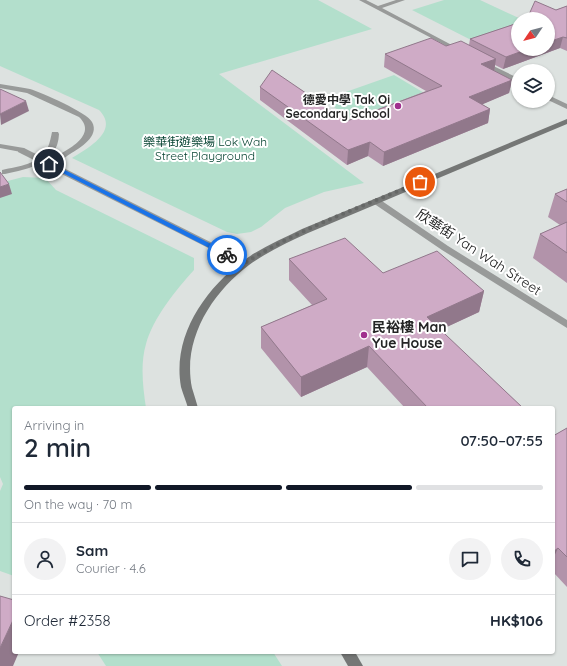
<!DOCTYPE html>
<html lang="en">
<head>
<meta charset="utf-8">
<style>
	body { margin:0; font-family:Quicksand,"Noto Sans TC",sans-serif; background:#f2f2f3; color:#1f2937; height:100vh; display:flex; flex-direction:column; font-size:15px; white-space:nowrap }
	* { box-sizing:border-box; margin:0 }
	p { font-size:13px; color:#747a83 }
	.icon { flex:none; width:22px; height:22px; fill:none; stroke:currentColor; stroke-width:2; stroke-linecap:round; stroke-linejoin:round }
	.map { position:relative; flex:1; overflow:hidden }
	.sheet { position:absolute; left:12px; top:406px; width:543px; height:248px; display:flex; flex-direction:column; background:#fff; border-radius:4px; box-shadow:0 1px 3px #0004 }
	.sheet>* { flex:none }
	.needle { width:26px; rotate:235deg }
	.controls { position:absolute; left:511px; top:12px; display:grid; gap:8px }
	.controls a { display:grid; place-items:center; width:44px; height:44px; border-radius:50%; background:#fff; box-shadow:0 1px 3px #0004; font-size:20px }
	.pin { position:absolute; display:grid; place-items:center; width:34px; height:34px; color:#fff; margin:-17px; border:2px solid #fff; border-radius:50%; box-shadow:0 1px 4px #0007 }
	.courier { position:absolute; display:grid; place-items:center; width:40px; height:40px; margin:-20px; border:3px solid #1a73e8; border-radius:50%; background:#fff; color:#222; box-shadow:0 1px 5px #0007 }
	.head em { font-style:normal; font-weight:600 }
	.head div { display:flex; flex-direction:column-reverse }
	.head { display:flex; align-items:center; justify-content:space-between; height:68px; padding:0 12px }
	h1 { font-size:26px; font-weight:600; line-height:30px }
	.bar { display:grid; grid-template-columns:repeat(4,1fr); gap:6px 4px; align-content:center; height:48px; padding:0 12px }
	.bar i { height:5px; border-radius:3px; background:#e0e1e3 }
	.bar .selected { background:#111827 }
	.bar p { grid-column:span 4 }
	.line { display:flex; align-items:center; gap:10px; padding:0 12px; border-top:1px solid #e0e1e3 }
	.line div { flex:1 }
	.round { display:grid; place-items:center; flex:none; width:42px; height:42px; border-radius:21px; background:#f2f2f3 }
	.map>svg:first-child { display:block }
	.green { fill:#b3dfcc }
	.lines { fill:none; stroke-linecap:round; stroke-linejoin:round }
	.service { fill:#989a99; fill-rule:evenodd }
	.minor { fill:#989a99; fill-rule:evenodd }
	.secondary { fill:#757776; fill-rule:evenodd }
	.wall { fill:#b293aa }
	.shaded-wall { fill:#91788b }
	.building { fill:#cfabc6; stroke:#91788b }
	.route { fill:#1a73e8 }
	.done { stroke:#656766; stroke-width:4; stroke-dasharray:0 7.2 }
	.poi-dot { fill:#a0308e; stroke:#fff; stroke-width:1.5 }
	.labels { text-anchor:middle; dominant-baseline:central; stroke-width:4; stroke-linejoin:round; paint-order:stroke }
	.far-poi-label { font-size:12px; font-weight:bold; fill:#242525; stroke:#fff; text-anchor:end }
	.far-park-label { font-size:12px; fill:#003f2d; stroke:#fff }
	.street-label { font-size:14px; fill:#242525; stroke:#fff }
	.poi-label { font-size:14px; font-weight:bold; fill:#242525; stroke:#fff; text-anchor:start }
</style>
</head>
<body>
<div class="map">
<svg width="567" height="666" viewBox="0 0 567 666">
	<rect width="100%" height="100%" fill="#dde2e0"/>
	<g class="green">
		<path d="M0,0H318L372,29L219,74L364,183L324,192L285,208L261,227L251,232L237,234L227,232L72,158C88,148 120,131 99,110L0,66Z"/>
		<path d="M444,0H480L521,19H518V30L479,44L412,10Z"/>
		<path d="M394,75L431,97L360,124L323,100Z"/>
		<path d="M23,177L45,178L56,190L194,258V270C176,290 153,318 146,344C140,364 143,388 146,408H14V576L0,571V491L3,484L0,477V183Z"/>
		<path d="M97,652H273L282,666H106Z"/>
	</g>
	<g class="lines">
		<g class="service">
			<path d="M0,84C10,86 21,87 30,89C41,92 88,113 92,122C100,136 80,148 70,154C64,158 54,167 46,166V162C61,153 100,137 79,117L27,93L0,88Z"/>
			<path d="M52,132H58L59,134C58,164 28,169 5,174H2V170C19,166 39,165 48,147C50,142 51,137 52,132Z"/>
			<path d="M0,144L24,148L25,150L21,152L0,148Z"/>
			<path d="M373,199H379L448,246L567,320V328L442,250L373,203L372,201Z"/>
		</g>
		<g class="minor">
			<path d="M359,0H366L378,6L396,0H405L382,8L463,51L458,52Z"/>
			<path d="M481,62H485L518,78V83L481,64Z"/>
			<path d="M548,95L567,104V109L548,100Z"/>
			<path d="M18,148H24L248,261L250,263L248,265H242L18,152Z"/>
		</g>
		<g class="secondary">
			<path d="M567,119V124L308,233C288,242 267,252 249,265C212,293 182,339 192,388C194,394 196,401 198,408H188C186,401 183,394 181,387C172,337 204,290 243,261C260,248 282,239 302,229Z"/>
			<path d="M340,652H355L363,666H348Z"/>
		</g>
	</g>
	<g class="wall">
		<path d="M567,6V51L560,48L503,69L495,65L494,71L512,80L509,93L482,104L490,109L488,123L383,166L368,156L347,165L260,100V87L347,121L426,91L384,67L385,54L469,45L470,39Z"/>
		<path d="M567,189V283L533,258L540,234L560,225L548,217L555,194Z"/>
		<path d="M289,259L383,273L484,291L479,312L440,330L523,408H405L367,367L301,397L261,348V327L312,305L289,280Z"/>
		<path d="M567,428V587L553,572V436Z"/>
	</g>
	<g class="shaded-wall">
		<path d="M563,37L560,48L503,69L506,57L528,49H548V42Z"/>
		<path d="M496,59L494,72L481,64Z"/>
		<path d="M512,80L509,93L467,111L469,97Z"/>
		<path d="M26,101L29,111L1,125L0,114Z"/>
		<path d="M490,109L488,123L383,166L384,152Z"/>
		<path d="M370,142L368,156L347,165L348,150Z"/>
		<path d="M9,184L12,194L0,198V187Z"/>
		<path d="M484,291L479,312L423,338L427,317Z"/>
		<path d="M369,346L367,367L301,397V377Z"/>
		<path d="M558,548L553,559V552Z"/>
		<path d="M14,618V652H19L13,666H0V648Z"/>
	</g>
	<g class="building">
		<path d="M535,1L556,10L567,6V38L563,37L548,42V19H527Z"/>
		<path d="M518,23V49H528L506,57L470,39Z"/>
		<path d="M431,38L446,46L461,41L496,59L481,64L512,80L469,97L490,109L384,152L370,142L348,150L260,87L272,70L347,121L442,86L385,54Z"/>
		<path d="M0,89L26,101L0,114Z"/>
		<path d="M0,172L9,184L0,187Z"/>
		<path d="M567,189V202L555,194Z"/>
		<path d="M567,222V253L540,234Z"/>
		<path d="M345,238L383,273L437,251L484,291L427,317L523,408H428L369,346L301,377L261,327L327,299L289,259Z"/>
		<path d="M567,428V557L558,548L553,552V436Z"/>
		<path d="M0,596L14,600V618L0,648Z"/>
	</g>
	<path class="route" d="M49,162L229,253L230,255L225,256L47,165V163Z"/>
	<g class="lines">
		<path class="done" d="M227,255L245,263C299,229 361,207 420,182"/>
	</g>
	<g class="poi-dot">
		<circle cx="398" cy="106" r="4"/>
		<circle cx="364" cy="335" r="4"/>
	</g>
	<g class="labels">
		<g class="far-poi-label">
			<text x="390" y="99">德愛中學 Tak Oi<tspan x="390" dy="14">Secondary School</tspan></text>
		</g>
		<g class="far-park-label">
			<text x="205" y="141">樂華街遊樂場 Lok Wah<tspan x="205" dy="14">Street Playground</tspan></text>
		</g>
		<g class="street-label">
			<text transform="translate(479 252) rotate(33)">欣華街 Yan Wah Street</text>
		</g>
		<g class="poi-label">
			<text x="372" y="327">民裕樓 Man<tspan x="372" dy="16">Yue House</tspan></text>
		</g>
	</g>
</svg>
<div class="controls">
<a><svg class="needle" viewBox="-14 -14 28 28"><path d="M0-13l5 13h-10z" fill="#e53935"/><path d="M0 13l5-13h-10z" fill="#747a83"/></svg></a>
<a><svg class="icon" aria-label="layers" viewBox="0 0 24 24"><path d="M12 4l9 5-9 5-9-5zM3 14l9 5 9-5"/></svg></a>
</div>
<div class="pin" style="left:420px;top:182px;background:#ea580c"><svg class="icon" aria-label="bag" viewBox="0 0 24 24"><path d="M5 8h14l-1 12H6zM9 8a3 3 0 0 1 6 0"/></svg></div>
<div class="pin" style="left:49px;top:164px;background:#1f2937"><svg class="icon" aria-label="home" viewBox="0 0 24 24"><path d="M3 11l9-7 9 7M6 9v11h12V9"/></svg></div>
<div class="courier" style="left:227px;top:255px"><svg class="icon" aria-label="bike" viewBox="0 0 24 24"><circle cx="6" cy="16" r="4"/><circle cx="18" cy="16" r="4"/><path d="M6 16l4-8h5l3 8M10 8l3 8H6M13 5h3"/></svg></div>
<section class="sheet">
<div class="head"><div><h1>2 min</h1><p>Arriving in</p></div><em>07:50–07:55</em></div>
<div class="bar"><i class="selected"></i><i class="selected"></i><i class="selected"></i><i></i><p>On the way · 70 m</p></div>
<div class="line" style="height:72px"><a class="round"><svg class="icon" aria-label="person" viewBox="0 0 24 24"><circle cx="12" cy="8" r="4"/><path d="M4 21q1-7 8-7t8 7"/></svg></a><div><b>Sam</b><p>Courier · 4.6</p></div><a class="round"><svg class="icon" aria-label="chat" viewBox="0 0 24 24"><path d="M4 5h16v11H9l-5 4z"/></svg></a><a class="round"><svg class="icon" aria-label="phone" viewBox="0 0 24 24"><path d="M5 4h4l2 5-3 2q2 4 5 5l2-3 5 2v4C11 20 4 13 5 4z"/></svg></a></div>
<div class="line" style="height:52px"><div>Order #2358</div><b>HK$106</b></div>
</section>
</div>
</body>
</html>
